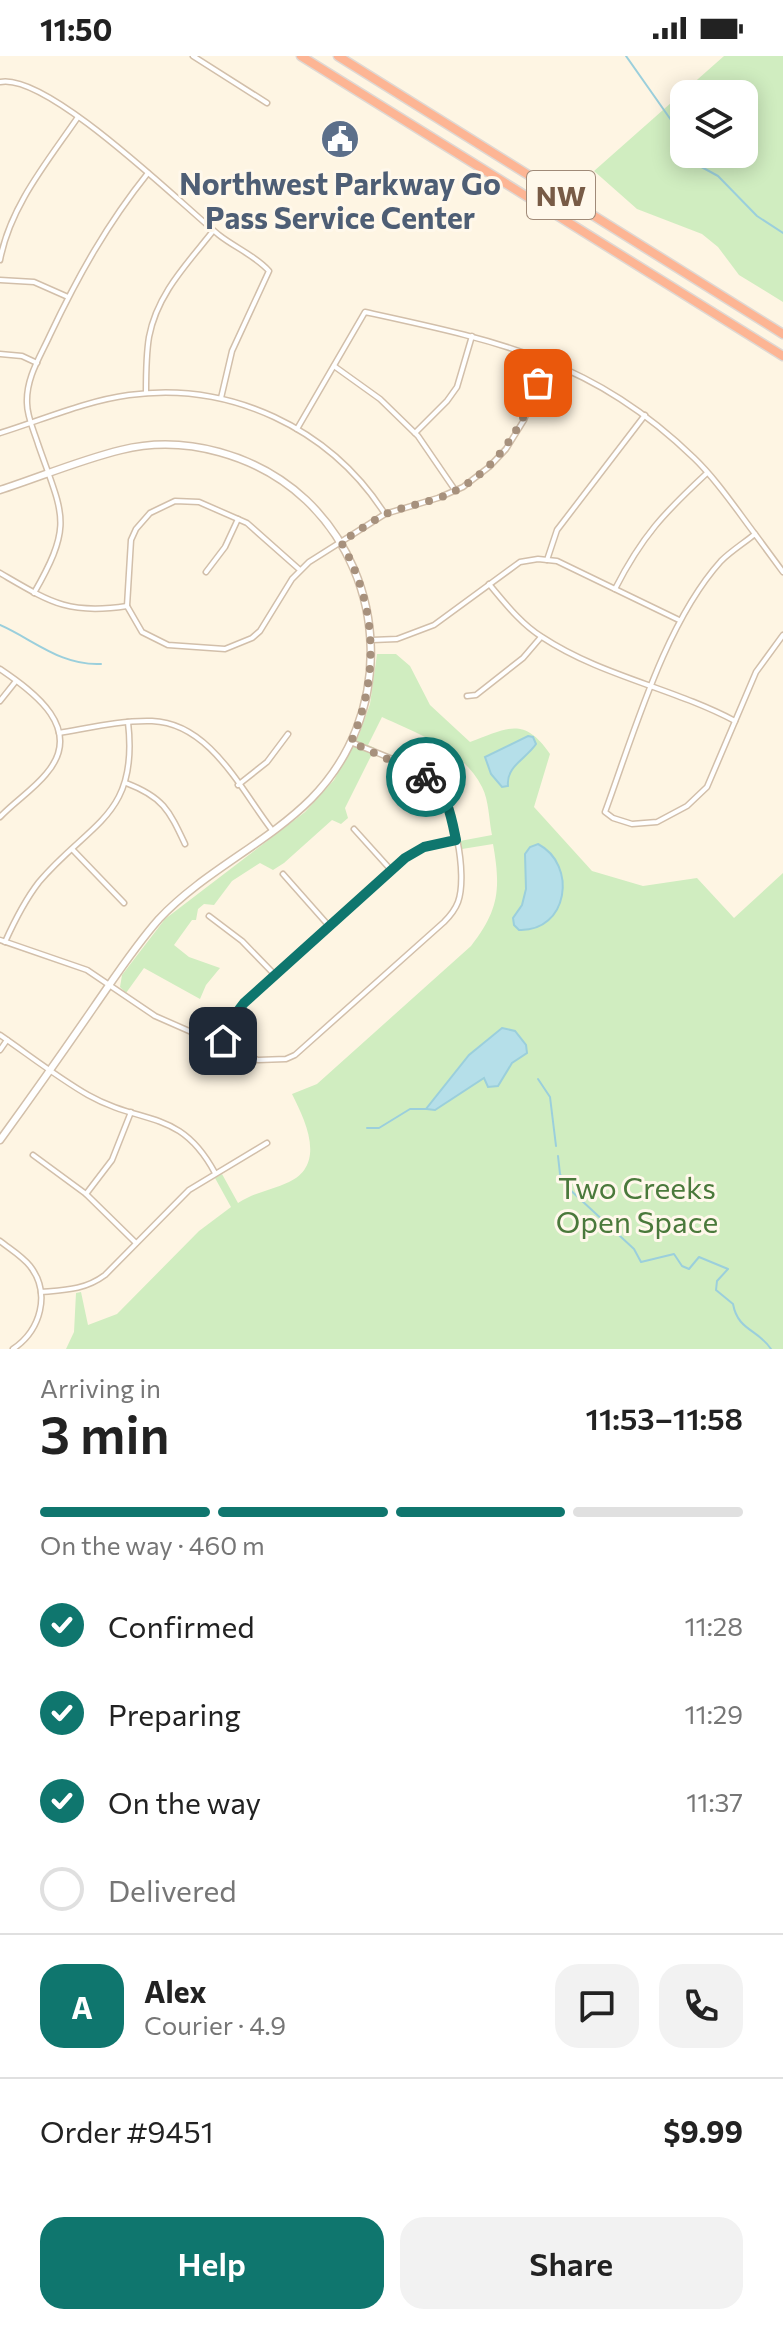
<!DOCTYPE html>
<html lang="en">
<head>
<meta charset="utf-8">
<style>
	body { margin:0; font-family:Commissioner,sans-serif; background:#f2f2f2; color:#222; height:100vh; display:flex; flex-direction:column; font-size:30px; white-space:nowrap }
	* { box-sizing:border-box; margin:0 }
	p { font-size:26px; color:#767676 }
	.icon { flex:none; width:44px; height:44px; fill:none; stroke:currentColor; stroke-width:2; stroke-linecap:round; stroke-linejoin:round }
	.map { position:relative; height:1293px; overflow:hidden }
	.details { display:flex; flex-direction:column; background:#fff; flex:1 }
	.details>* { flex:none }
	.controls { position:absolute; left:670px; top:24px; display:grid; gap:16px }
	.controls a { display:grid; place-items:center; width:88px; height:88px; border-radius:16px; background:#fff; box-shadow:0 4px 20px #0003; font-size:40px }
	.pin { position:absolute; display:grid; place-items:center; width:68px; height:68px; color:#fff; margin:-34px; border-radius:16px; box-shadow:0 4px 12px #0006 }
	.courier { position:absolute; display:grid; place-items:center; width:80px; height:80px; margin:-40px; border:6px solid #0f766e; border-radius:50%; background:#fff; color:#222; box-shadow:0 2px 10px #0007 }
	.summary em { font-style:normal; font-weight:600 }
	.summary div { display:flex; flex-direction:column-reverse }
	.summary { display:flex; align-items:center; justify-content:space-between; height:136px; padding:0 40px }
	h1 { font-size:52px; font-weight:600; line-height:60px }
	.bar { display:grid; grid-template-columns:repeat(4,1fr); gap:12px 8px; align-content:center; height:96px; padding:0 40px }
	.bar i { height:10px; border-radius:6px; background:#e0e0e0 }
	.bar .on { background:#0f766e }
	.bar p { grid-column:span 4 }
	.line { display:flex; align-items:center; gap:20px; padding:0 40px; border-top:2px solid #e0e0e0 }
	.line div { flex:1 }
	.round { display:grid; place-items:center; flex:none; width:84px; height:84px; border-radius:24px; background:#f2f2f2 }
	ol { padding:0 40px; list-style:none }
	li { display:flex; align-items:center; gap:24px; height:88px }
	li p { margin-inline-start:auto }
	li .icon { padding:8px; border-radius:50%; background:#0f766e; color:#fff; stroke-width:4 }
	li:last-child { color:#767676 }
	li i { width:44px; height:44px; border:4px solid #e0e0e0; border-radius:50% }
	.button { display:flex; gap:16px; margin-top:auto; padding:16px 40px }
	.button a { flex:1; height:92px; border-radius:24px; background:#0f766e; color:#fff; font-size:32px; font-weight:600; line-height:92px; text-align:center }
	.button a+a { background:#f2f2f2; color:#222 }
	.status { display:flex; justify-content:space-between; align-items:center; height:56px; padding:0 40px; background:#fff; direction:ltr }
	.status svg { height:22px; fill:currentColor }
	.map>svg:first-child { display:block }
	.green { fill:#d0edc0; fill-rule:evenodd }
	.water { fill:#b5dfe9; stroke:#9bcfdc; stroke-width:2 }
	.lines { fill:none; stroke-linecap:round; stroke-linejoin:round }
	.stream { stroke:#9bcfdc; stroke-width:2 }
	.minor-casing { stroke:#d2bfaa; stroke-width:7 }
	.tertiary-casing { stroke:#d2bfaa; stroke-width:9 }
	.motorway-casing { stroke:#dfd8d3; stroke-width:11 }
	.minor { stroke:#fff; stroke-width:4 }
	.tertiary { stroke:#fff; stroke-width:6 }
	.motorway { stroke:#fdb594; stroke-width:8 }
	.done { stroke:#a7917d; stroke-width:8; stroke-dasharray:0 14.4 }
	.route { stroke:#0f766e; stroke-width:10 }
	.labels { text-anchor:middle; dominant-baseline:central; stroke-width:6; stroke-linejoin:round; paint-order:stroke }
	.shield { fill:#fff8eb; stroke:#a08a78; stroke-width:2 }
	.shield-label { font-size:28px; font-weight:bold; fill:#785b46 }
	.service-label { font-size:30px; font-weight:bold; fill:#4e5e75; stroke:#fff8eb }
	.park-label { font-size:30px; fill:#4a793b; stroke:#fff8eb }
</style>
</head>
<body>
<div class="status"><b>11:50</b><svg viewBox="0 0 49 12"><path d="M0 12V9h3v3zM5 12V6h3v6zM10 12V3h3v9zM15 12V0h3v12zM26 1h20v11H26zM47 4h2v5h-2z"/></svg></div>
<div class="map">
<svg width="783" height="1293" viewBox="0 0 783 1293">
	<rect width="100%" height="100%" fill="#fef5e3"/>
	<g class="green">
		<path d="M724,0H783V246L739,219L718,191L702,178L637,153L594,115ZM684,38H744V98H684Z"/>
		<path d="M377,598H396L410,610L430,649L470,686C508,672 524,660 550,698L534,751L592,815L643,830L697,822L734,862L783,817V1293H66L74,1276L76,1237L81,1236L88,1269L117,1258L199,1175L231,1151L215,1122L222,1118L238,1147C255,1136 272,1134 289,1126C327,1108 305,1064 292,1038L317,1028L471,890C499,854 501,833 493,788L462,793L460,785L492,779C489,765 489,744 482,731C463,693 418,678 382,661L368,689L375,692L345,752L348,762L341,768L332,764L284,807L273,814L260,807L232,825L214,849L204,848L198,853L196,864H192L174,889L189,901L220,912L206,929L200,943L144,912L126,937L120,931L122,919L165,863L305,756L334,724L359,679L370,648Z"/>
	</g>
	<g class="water">
		<path d="M528,680L533,681L536,688C526,703 506,710 508,730L502,731L491,718L485,701Z"/>
		<path d="M538,788C578,809 568,876 519,874L514,869L513,862L522,849L526,833L525,798L530,791Z"/>
		<path d="M502,972L515,975L526,989L527,997L512,1007L498,1030L488,1031L484,1022L435,1054L426,1053L469,999Z"/>
	</g>
	<g class="lines">
		<g class="stream">
			<path d="M626,0L671,64L684,88"/>
			<path d="M690,98L696,108L718,120L757,160L783,177"/>
			<path d="M0,569C34,584 61,610 101,608"/>
			<path d="M538,1023L550,1041L556,1090"/>
			<path d="M367,1072H379L410,1053H426"/>
			<path d="M558,1100L560,1118L567,1131L634,1193L641,1206L674,1198L682,1210L689,1213L699,1201L728,1213L717,1225L716,1234L733,1248C738,1275 758,1273 771,1293"/>
		</g>
		<defs>
			<g id="minor">
				<path d="M193,0L267,47"/>
				<path d="M0,26C47,16 180,147 219,179C234,191 256,200 269,215L232,295L221,342"/>
				<path d="M0,204C10,150 48,105 78,61"/>
				<path d="M0,224L34,226L68,241"/>
				<path d="M0,298L22,300L37,307"/>
				<path d="M334,310L380,343L418,380L455,434"/>
				<path d="M146,337C146,319 146,299 149,281C157,238 187,208 213,175"/>
				<path d="M297,373L365,256C498,285 593,304 694,402C717,424 736,453 755,478"/>
				<path d="M0,377C42,364 85,345 129,339C230,325 330,372 385,458"/>
				<path d="M415,377L447,345L457,331L472,280"/>
				<path d="M547,504L557,474L645,359"/>
				<path d="M300,514L247,467L199,446L175,445L150,457L136,473L131,484L127,550L142,576L168,589L225,593L252,582L260,575L292,523L309,506L385,458L438,442L463,431L489,411L506,393L524,364L547,304"/>
				<path d="M206,516L225,491L238,463"/>
				<path d="M783,516L755,478C744,487 731,495 721,505C665,567 634,677 605,756L613,762L632,768L657,766L687,750L707,731L756,616L783,579"/>
				<path d="M0,517C50,546 68,559 127,550"/>
				<path d="M489,528C505,547 521,568 542,581C601,620 673,632 735,665"/>
				<path d="M615,533C642,480 664,457 707,417"/>
				<path d="M34,537C74,467 63,460 38,388C34,375 27,361 27,347C26,322 40,301 50,279C78,220 107,168 148,117"/>
				<path d="M372,584L397,583L434,569L520,506L538,503L557,505L679,564"/>
				<path d="M0,613C34,636 85,673 46,718C33,734 14,746 0,761"/>
				<path d="M467,640L476,639L523,602L541,581"/>
				<path d="M0,645L16,625"/>
				<path d="M59,677C89,672 121,664 152,665C210,667 241,734 272,774"/>
				<path d="M126,727C163,741 169,754 185,788"/>
				<path d="M238,729L267,706L288,678"/>
				<path d="M354,773L391,814"/>
				<path d="M73,794L124,847"/>
				<path d="M283,818L329,870"/>
				<path d="M209,860L242,885L275,919"/>
				<path d="M0,884L87,914L155,960L221,989L258,1004L286,1003L295,999L444,866C450,860 455,854 458,846C468,819 454,747 434,728C415,709 375,697 351,686"/>
				<path d="M5,886C14,866 25,844 39,826C90,766 139,760 128,666"/>
				<path d="M0,979C29,999 57,1021 88,1039C143,1070 180,1052 215,1117"/>
				<path d="M221,989L231,964L244,947L405,802L424,791L456,784"/>
				<path d="M0,994L7,984"/>
				<path d="M33,1099L86,1138L136,1187"/>
				<path d="M86,1138L112,1104L131,1056"/>
				<path d="M0,1185C10,1193 22,1200 30,1210C51,1237 41,1274 13,1293"/>
				<path d="M41,1236C65,1234 85,1234 105,1219L189,1134L267,1087"/>
			</g>
			<path id="tertiary" d="M0,434C40,421 80,404 121,394C185,378 258,399 306,444C390,524 393,660 311,743C266,788 203,816 159,863C135,890 115,921 94,951C63,996 32,1040 0,1084"/>
			<g id="motorway">
				<path d="M301,0L783,300"/>
				<path d="M338,0L783,278"/>
			</g>
		</defs>
		<use href="#minor" class="minor-casing"/>
		<use href="#tertiary" class="tertiary-casing"/>
		<use href="#motorway" class="motorway-casing"/>
		<use href="#minor" class="minor"/>
		<use href="#tertiary" class="tertiary"/>
		<use href="#motorway" class="motorway"/>
	</g>
	<g class="lines">
		<path class="done" d="M426,721L351,686C380,619 377,549 341,486C356,477 372,464 388,457C404,451 420,448 436,443C491,424 519,378 538,327"/>
		<path class="route" d="M223,985L231,964L244,947L405,802L424,791L456,784C451,759 448,738 426,721"/>
	</g>
	<defs>
		<symbol id="civic-disc" viewBox="-11 -11 22 22"><circle r="9.5" fill="#5c6f8a" stroke="#fff8eb"/><path d="M-.6-6.5H3V-4.5H.6V-3L4-1V1h2V6H-6V1h2V-1L-.6-3ZM-1.2 2.5V6h2.4V2.5Z" fill="#fff"/></symbol>
	</defs>
	<g fill-rule="evenodd">
		<use href="#civic-disc" x="318" y="61" width="44" height="44"/>
	</g>
	<g class="labels">
		<rect class="shield" x="527" y="115" width="68" height="48" rx="6"/>
		<g class="shield-label">
			<text x="561" y="139">NW</text>
		</g>
		<g class="service-label">
			<text x="340" y="126">Northwest Parkway Go<tspan x="340" dy="34">Pass Service Center</tspan></text>
		</g>
		<g class="park-label">
			<text x="637" y="1130">Two Creeks<tspan x="637" dy="34">Open Space</tspan></text>
		</g>
	</g>
</svg>
<div class="controls">
<a><svg class="icon" aria-label="layers" viewBox="0 0 24 24"><path d="M12 4l9 5-9 5-9-5zM3 14l9 5 9-5"/></svg></a>
</div>
<div class="pin" style="left:538px;top:327px;background:#ea580c"><svg class="icon" aria-label="bag" viewBox="0 0 24 24"><path d="M5 8h14l-1 12H6zM9 8a3 3 0 0 1 6 0"/></svg></div>
<div class="pin" style="left:223px;top:985px;background:#1f2937"><svg class="icon" aria-label="home" viewBox="0 0 24 24"><path d="M3 11l9-7 9 7M6 9v11h12V9"/></svg></div>
<div class="courier" style="left:426px;top:721px"><svg class="icon" aria-label="bike" viewBox="0 0 24 24"><circle cx="6" cy="16" r="4"/><circle cx="18" cy="16" r="4"/><path d="M6 16l4-8h5l3 8M10 8l3 8H6M13 5h3"/></svg></div>
</div>
<section class="details">
<div class="summary"><div><h1>3 min</h1><p>Arriving in</p></div><em>11:53–11:58</em></div>
<div class="bar"><i class="on"></i><i class="on"></i><i class="on"></i><i></i><p>On the way · 460 m</p></div>
<ol>
<li><svg class="icon" aria-label="check" viewBox="0 0 24 24"><path d="M5 12l5 5 9-10"/></svg>Confirmed<p>11:28</p></li>
<li><svg class="icon" aria-label="check" viewBox="0 0 24 24"><path d="M5 12l5 5 9-10"/></svg>Preparing<p>11:29</p></li>
<li><svg class="icon" aria-label="check" viewBox="0 0 24 24"><path d="M5 12l5 5 9-10"/></svg>On the way<p>11:37</p></li>
<li><i></i>Delivered</li>
</ol>
<div class="line" style="height:144px"><b class="round" style="background:#0f766e;color:#fff">A</b><div><b>Alex</b><p>Courier · 4.9</p></div><a class="round"><svg class="icon" aria-label="chat" viewBox="0 0 24 24"><path d="M4 5h16v11H9l-5 4z"/></svg></a><a class="round"><svg class="icon" aria-label="phone" viewBox="0 0 24 24"><path d="M5 4h4l2 5-3 2q2 4 5 5l2-3 5 2v4C11 20 4 13 5 4z"/></svg></a></div>
<div class="line" style="height:104px"><div>Order #9451</div><b>$9.99</b></div>
<div class="button"><a>Help</a><a>Share</a></div>
</section>
</body>
</html>
